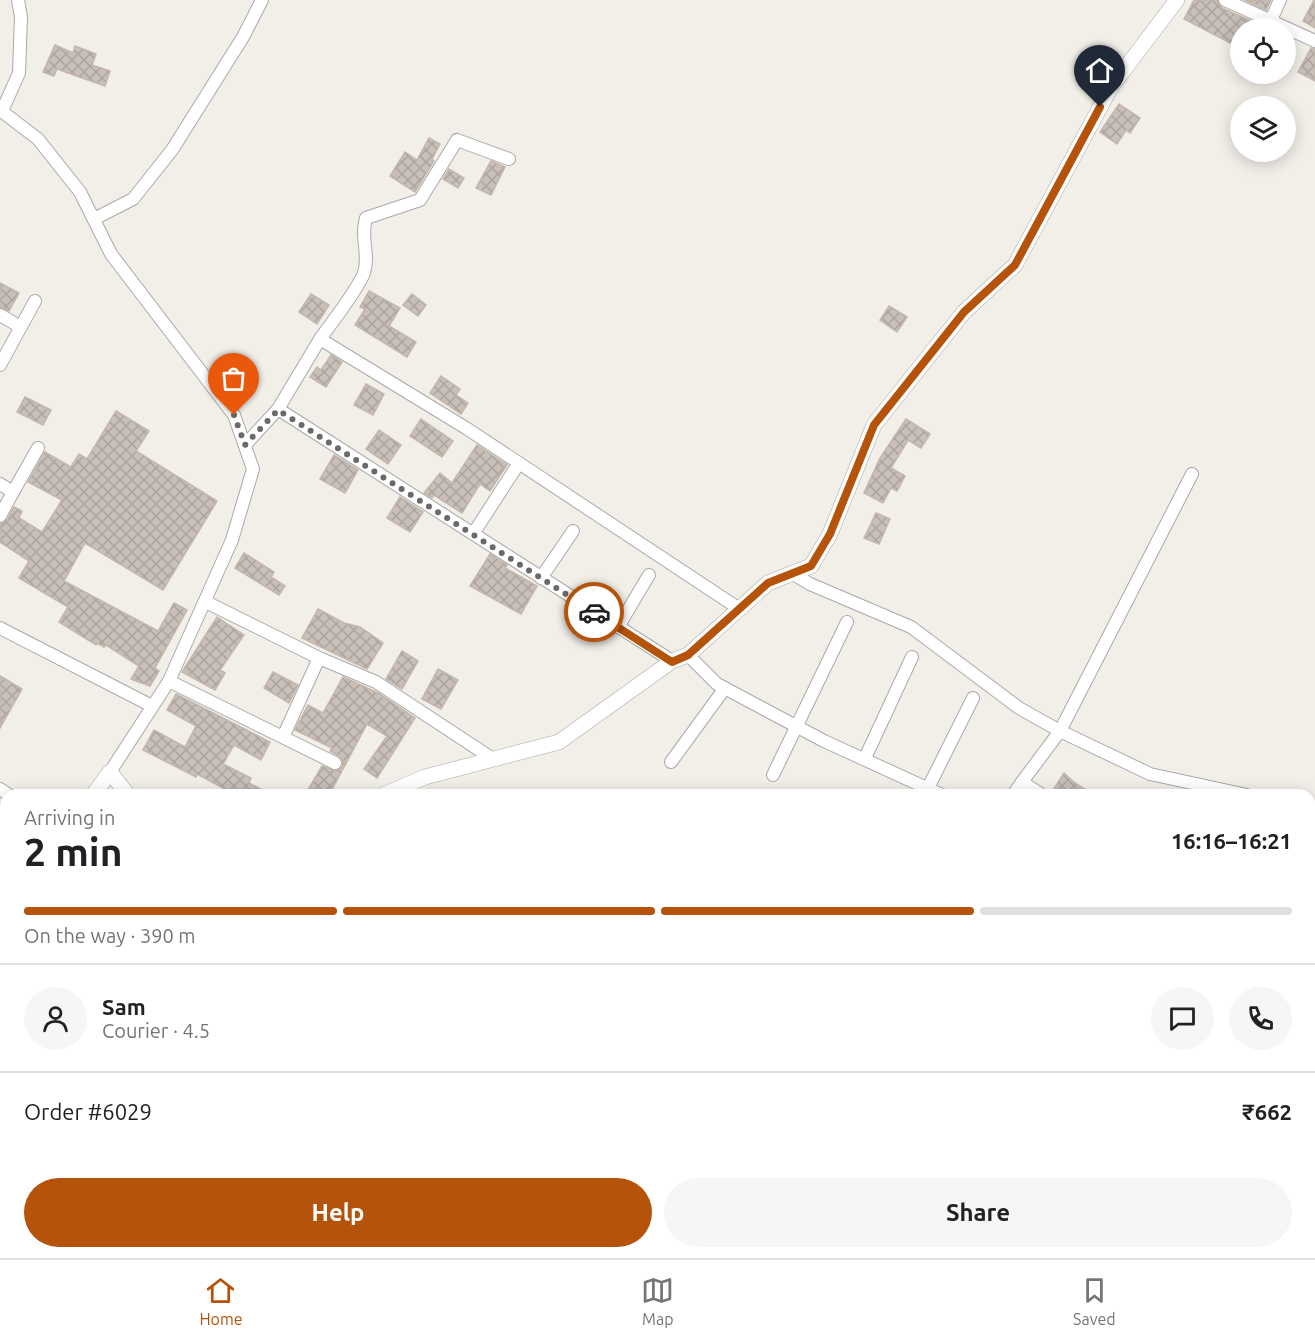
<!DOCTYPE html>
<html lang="en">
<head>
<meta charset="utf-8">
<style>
	body { margin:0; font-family:Ubuntu,sans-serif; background:#f6f6f6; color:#202124; height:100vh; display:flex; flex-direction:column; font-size:22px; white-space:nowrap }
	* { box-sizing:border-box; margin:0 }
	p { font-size:20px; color:#757577 }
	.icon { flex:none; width:33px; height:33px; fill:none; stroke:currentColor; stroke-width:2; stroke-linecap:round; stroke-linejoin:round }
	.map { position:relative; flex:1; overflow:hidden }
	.drawer { position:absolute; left:0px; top:789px; width:1316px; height:470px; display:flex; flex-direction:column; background:#fff; border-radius:18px 18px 0 0; box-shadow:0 3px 15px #0003 }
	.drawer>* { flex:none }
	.buttons { position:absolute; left:1230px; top:18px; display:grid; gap:12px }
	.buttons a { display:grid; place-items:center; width:66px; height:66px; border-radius:50%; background:#fff; box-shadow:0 3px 15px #0003; font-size:30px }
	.pin { position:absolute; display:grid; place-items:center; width:51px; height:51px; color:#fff; margin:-62px -26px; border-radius:50% 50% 50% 0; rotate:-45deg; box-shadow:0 0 6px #0007 }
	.pin .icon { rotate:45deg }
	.courier { position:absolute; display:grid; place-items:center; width:60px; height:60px; margin:-30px; border:4px solid #b45309; border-radius:50%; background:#fff; color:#222; box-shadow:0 2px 8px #0007 }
	.overview em { font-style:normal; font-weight:600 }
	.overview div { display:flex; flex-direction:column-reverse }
	.overview { display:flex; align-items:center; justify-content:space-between; height:102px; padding:0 24px }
	h1 { font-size:39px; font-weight:600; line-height:45px }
	.bar { display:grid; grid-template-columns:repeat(4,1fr); gap:9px 6px; align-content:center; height:72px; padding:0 24px }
	.bar i { height:8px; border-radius:4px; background:#e0e0e0 }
	.bar .selected { background:#b45309 }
	.bar p { grid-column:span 4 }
	.line { display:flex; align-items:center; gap:15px; padding:0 24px; border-top:2px solid #e0e0e0 }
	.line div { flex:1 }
	.round { display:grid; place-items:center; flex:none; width:63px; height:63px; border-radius:32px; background:#f6f6f6 }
	.primary-button { display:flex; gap:12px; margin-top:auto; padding:12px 24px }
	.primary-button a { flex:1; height:69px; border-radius:36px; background:#b45309; color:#fff; font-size:24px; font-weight:600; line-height:69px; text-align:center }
	.primary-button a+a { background:#f6f6f6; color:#202124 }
	.tabs { display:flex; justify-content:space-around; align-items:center; height:84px; border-top:2px solid #e0e0e0; background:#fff; font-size:16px; color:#757577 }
	.tabs a { display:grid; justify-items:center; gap:3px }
	.tabs .selected { color:#b45309 }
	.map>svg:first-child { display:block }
	.building { fill:url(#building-cross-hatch); stroke:#c4b6ab; stroke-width:1.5 }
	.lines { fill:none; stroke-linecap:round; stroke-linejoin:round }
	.minor-casing { stroke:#a9a9a9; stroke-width:14 }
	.tertiary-casing { stroke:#a9a9a9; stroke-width:16 }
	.minor { stroke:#fff; stroke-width:12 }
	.tertiary { stroke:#fff; stroke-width:15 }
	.done { stroke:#6b6a68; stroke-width:6; stroke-dasharray:0 10.8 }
	.route { stroke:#b45309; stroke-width:8 }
</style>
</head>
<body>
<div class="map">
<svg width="1315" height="1258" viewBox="0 0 1315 1258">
	<defs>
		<pattern id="building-cross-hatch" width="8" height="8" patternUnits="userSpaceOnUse" patternTransform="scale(1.5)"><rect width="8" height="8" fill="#c7bfb8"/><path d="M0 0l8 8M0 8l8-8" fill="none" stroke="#aba49e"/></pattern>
	</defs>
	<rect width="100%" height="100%" fill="#f2efe9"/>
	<g class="building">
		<path d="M1194,0H1217L1222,8L1258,24L1256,28H1240V48L1184,19Z"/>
		<path d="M1245,0H1271L1266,10Z"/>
		<path d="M1314,0H1315V28L1303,21Z"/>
		<path d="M55,45L73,53L75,46L96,54L92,65L110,71L105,86L57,69L54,76L43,72Z"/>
		<path d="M1311,48L1315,49V81L1298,72Z"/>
		<path d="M1119,104L1140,118L1130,133L1126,130L1117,144L1100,132Z"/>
		<path d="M429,138L440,144L432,159L434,161L415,192L390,176L405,152L417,160Z"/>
		<path d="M491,161L505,167L491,195L476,188Z"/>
		<path d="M449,169L464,178L458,188L443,179Z"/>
		<path d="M0,283L19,293L9,311L0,307Z"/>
		<path d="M369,291L400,308L389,326L416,342L407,357L355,325L365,309L360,307Z"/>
		<path d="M311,294L329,305L317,324L299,312Z"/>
		<path d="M412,294L426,305L418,316L403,305Z"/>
		<path d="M889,306L907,317L897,332L880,320Z"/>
		<path d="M331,355L342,362L326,387L310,377L317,367L321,370Z"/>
		<path d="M441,376L460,389L456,395L468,403L461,414L430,393Z"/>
		<path d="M366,384L384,394L373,415L354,405Z"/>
		<path d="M25,397L51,410L43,425L17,412Z"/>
		<path d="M116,411L149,431L136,451L217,501L163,590L85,543L64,581L158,631L174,603L187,610L155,668L159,671L150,686L131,679L139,666L106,645L104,647L97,643L96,645L59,622L68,607L19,578L29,561L0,542V524L7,520L14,507L22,511L19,518L42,532L62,500L28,482L45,452L71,467L79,454L87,459Z"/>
		<path d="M421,419L453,441L442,457L410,436Z"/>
		<path d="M906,419L930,434L921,448L908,440L891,468L905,476L897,491L891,488L883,503L864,493L880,458Z"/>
		<path d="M379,430L401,445L388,464L366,449Z"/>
		<path d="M477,445L507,465L490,491L480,484L462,513L434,495L432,498L424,493L440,473L452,483Z"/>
		<path d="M334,455L358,470L345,493L320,479Z"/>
		<path d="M400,497L423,512L410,532L387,518Z"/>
		<path d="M876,513L890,519L879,544L864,538Z"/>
		<path d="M244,553L274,572L271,577L285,586L279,595L235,568Z"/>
		<path d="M490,554L507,565L505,568L537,586L521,614L470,586Z"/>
		<path d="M318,609L344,623L360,627L383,643L367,669L302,638Z"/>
		<path d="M217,617L244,635L220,670L225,673L215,690L182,672Z"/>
		<path d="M402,651L418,661L402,689L386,679Z"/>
		<path d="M438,669L458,680L441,709L422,699Z"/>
		<path d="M273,672L298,685L289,703L264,688Z"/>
		<path d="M0,676L22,689L0,728Z"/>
		<path d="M343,677L378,693L415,718L377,778L364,769L387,736L367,724L329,795H305L322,766L336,771L342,767L343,762L339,756L330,751L332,748L295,730L308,705L323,713Z"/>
		<path d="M176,694L270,742L261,760L234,745L223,764L251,778L249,783L271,795H236L197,774L196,777L143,750L154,730L185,747L196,726L167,710Z"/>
		<path d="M1064,773L1075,783L1094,795H1050Z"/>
	</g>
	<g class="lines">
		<defs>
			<g id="minor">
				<path d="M1225,0L1315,41"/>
				<path d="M1271,20L1280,0"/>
				<path d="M0,110L38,139L80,192L111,254L234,415L253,469L232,540L169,681L110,772"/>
				<path d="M2,111L19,73L21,17L18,0"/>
				<path d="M509,159L457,140L420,200L366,218C360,238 370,254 364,273C357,291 332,322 320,339L466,428L738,608"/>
				<path d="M94,219L133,199L172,150L243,37L262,0"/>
				<path d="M0,315L19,326"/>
				<path d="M0,365L35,301"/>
				<path d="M278,409L672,661"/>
				<path d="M245,445L278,409L320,339"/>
				<path d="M0,484L13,492L0,516"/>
				<path d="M13,492L38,448"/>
				<path d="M473,534L519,463"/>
				<path d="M793,574L810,584L911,627L1019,708L1060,731L1150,774L1247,795"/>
				<path d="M541,578L573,531"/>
				<path d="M206,602L319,658L376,682L493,759"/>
				<path d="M618,627L649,575"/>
				<path d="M0,628L152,706"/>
				<path d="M688,655L717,684L824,741L942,795"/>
				<path d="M169,681L335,763"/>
				<path d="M283,737L319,658"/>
				<path d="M865,758L912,657"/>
				<path d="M671,762L725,688"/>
				<path d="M773,775L847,622"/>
				<path d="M1022,782L1060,731L1192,474"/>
				<path d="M928,788L973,698"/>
				<path d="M0,789L9,795"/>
				<path d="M1013,795L1022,782L1042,795"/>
				<path d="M1310,808L1315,809"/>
				<path d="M1310,946L1315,937"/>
				<path d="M1310,1041L1315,1045"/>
				<path d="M1310,1117L1315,1107"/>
				<path d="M1310,1167L1315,1171"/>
				<path d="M0,1235L6,1227"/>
				<path d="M1073,1252L1082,1258"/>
				<path d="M1282,1252L1292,1258"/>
				<path d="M501,1258L507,1254L515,1258"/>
				<path d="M786,1258L789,1252"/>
				<path d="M841,1258L844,1252"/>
				<path d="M934,1258L937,1252"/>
				<path d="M1028,1258L1031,1252"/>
				<path d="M1263,1258L1266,1252"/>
			</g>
			<g id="tertiary">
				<path d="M93,795L110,772L128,795"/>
				<path d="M383,795L425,777L559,742L672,661L688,655L768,583L811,566L830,534L874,425L964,312L1015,265L1111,87L1177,0"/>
				<path d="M0,893L6,888"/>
			</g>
		</defs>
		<use href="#minor" class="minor-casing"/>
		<use href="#tertiary" class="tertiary-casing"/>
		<use href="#minor" class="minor"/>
		<use href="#tertiary" class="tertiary"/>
	</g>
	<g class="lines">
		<path class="done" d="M234,415L245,445L278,410L594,612"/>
		<path class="route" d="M594,612L672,662L688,655L768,583L811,566L830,534L874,425L964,312L1015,265L1100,107"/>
	</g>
</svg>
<div class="buttons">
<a><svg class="icon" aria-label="locate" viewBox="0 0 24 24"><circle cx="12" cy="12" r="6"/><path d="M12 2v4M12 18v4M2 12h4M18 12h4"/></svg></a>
<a><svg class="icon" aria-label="layers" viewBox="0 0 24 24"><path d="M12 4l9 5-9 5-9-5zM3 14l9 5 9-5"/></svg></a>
</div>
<div class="pin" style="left:234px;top:415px;background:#ea580c"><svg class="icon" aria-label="bag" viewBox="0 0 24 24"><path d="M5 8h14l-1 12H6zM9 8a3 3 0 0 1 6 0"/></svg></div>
<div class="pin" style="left:1100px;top:107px;background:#1f2937"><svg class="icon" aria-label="home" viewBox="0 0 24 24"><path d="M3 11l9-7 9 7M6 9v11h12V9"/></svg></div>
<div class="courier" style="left:594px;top:612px"><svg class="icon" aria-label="car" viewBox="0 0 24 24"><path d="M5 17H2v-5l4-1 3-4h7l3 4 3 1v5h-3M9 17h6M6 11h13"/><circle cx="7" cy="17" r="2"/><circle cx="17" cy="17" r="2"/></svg></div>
<section class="drawer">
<div class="overview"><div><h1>2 min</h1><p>Arriving in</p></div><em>16:16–16:21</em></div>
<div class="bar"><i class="selected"></i><i class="selected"></i><i class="selected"></i><i></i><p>On the way · 390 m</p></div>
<div class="line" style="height:108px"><a class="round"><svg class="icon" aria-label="person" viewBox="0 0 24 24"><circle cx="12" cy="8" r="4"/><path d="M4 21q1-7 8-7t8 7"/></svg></a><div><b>Sam</b><p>Courier · 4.5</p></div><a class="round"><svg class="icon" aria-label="chat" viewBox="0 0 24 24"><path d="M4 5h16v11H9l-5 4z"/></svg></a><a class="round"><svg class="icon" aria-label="phone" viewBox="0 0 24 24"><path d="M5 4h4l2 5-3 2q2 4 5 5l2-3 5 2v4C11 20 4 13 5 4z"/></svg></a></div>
<div class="line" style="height:78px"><div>Order #6029</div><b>₹662</b></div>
<div class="primary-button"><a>Help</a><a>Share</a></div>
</section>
</div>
<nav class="tabs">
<a class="selected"><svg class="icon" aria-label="home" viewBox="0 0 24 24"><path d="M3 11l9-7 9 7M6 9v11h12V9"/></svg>Home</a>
<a><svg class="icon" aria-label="map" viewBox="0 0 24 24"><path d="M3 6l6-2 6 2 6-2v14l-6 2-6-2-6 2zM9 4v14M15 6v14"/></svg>Map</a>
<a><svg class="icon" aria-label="saved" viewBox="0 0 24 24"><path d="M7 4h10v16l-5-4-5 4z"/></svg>Saved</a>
</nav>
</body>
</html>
